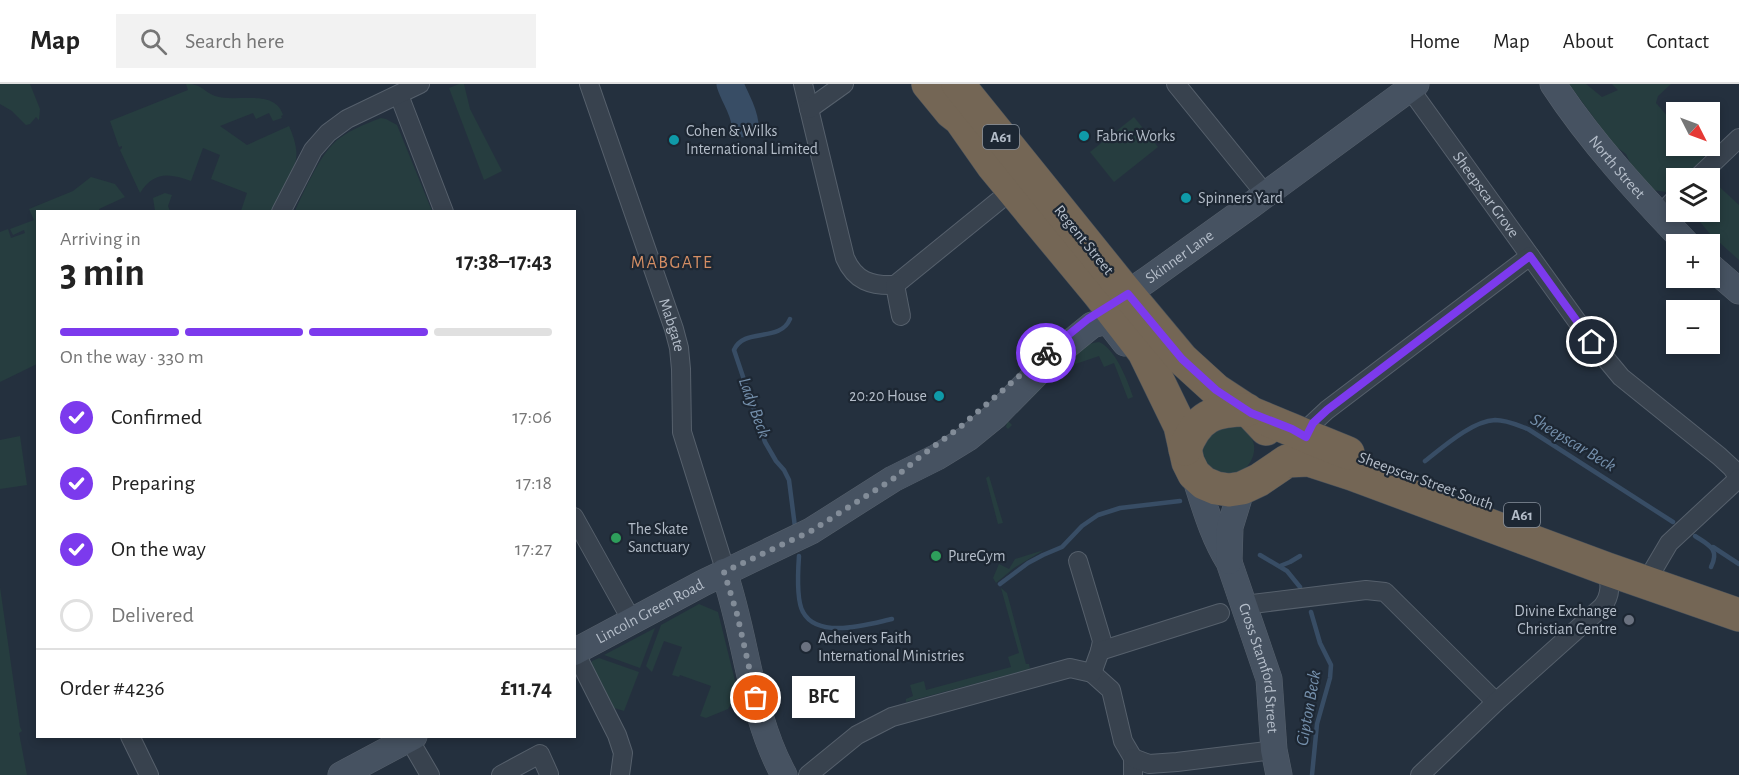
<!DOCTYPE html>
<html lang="en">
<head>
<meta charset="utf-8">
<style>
	body { margin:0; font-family:"Alegreya Sans",sans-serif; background:#f2f2f2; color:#222; height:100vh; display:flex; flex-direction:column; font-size:22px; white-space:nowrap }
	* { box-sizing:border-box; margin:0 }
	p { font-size:20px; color:#767676 }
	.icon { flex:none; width:33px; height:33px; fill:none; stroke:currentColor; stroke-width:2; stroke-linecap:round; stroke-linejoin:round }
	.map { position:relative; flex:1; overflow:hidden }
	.side { position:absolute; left:36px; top:126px; width:540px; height:528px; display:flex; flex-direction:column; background:#fff; border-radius:0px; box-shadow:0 3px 9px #0003 }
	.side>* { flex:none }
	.needle { width:39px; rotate:132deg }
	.fabs { position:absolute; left:1666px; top:18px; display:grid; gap:12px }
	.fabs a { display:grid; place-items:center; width:54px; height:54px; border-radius:0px; background:#fff; box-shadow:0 3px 9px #0003; font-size:30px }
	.pin { position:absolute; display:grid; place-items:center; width:51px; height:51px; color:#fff; margin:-26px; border:3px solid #fff; border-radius:50%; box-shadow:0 2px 6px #0007 }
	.courier { position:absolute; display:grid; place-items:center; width:60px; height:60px; margin:-30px; border:4px solid #7c3aed; border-radius:50%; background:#fff; color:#222; box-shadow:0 2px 8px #0007 }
	.bubble { position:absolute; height:42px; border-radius:0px; background:#fff; box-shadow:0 3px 9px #0003; font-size:20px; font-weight:700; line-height:42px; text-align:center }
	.head em { font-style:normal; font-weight:700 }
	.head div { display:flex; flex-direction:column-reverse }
	.head { display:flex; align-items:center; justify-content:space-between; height:102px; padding:0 24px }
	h1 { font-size:39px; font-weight:700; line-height:45px }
	.bar { display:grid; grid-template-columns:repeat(4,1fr); gap:9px 6px; align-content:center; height:72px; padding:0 24px }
	.bar i { height:8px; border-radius:4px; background:#e0e0e0 }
	.bar .selected { background:#7c3aed }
	.bar p { grid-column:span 4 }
	.line { display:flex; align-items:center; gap:15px; padding:0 24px; border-top:2px solid #e0e0e0 }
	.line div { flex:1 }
	ol { padding:0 24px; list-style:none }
	li { display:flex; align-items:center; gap:18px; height:66px }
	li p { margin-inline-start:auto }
	li .icon { padding:6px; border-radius:50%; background:#7c3aed; color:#fff; stroke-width:4 }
	li:last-child { color:#767676 }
	li i { width:33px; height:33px; border:3px solid #e0e0e0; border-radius:50% }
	header { display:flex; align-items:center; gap:36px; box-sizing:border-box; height:84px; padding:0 30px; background:#fff; border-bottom:2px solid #e0e0e0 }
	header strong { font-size:28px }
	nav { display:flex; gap:33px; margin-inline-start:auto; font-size:21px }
	.search { width:420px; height:54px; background:#f2f2f2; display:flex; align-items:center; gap:15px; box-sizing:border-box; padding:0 21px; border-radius:0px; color:#767676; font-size:22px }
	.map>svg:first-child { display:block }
	.green { fill:#263d3f }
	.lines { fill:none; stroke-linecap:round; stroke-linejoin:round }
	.stream { stroke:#384d65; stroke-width:4.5 }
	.river { stroke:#384d65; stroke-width:27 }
	.street-casing { stroke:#56606c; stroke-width:20 }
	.secondary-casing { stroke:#56606c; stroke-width:27 }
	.highway-casing { stroke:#434d59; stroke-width:34 }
	.street { stroke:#38424e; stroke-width:18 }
	.secondary { stroke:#465261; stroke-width:26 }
	.highway { stroke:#746655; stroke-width:33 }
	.done { stroke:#828c98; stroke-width:6; stroke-dasharray:0 10.8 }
	.route { stroke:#7c3aed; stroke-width:8 }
	.culture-dot { fill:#0f9aa8; stroke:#1d2733; stroke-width:2 }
	.leisure-dot { fill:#2e9e5b; stroke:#1d2733; stroke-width:2 }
	.worship-dot { fill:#6b7280; stroke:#1d2733; stroke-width:2 }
	.labels { text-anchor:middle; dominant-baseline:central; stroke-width:4.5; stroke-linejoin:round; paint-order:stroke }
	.shield { fill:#1d2733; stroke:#87909c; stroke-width:1.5 }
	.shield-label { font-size:15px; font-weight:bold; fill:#b4bdc9 }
	.poi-label { font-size:16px; fill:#b4bdc9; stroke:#1d2733; text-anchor:start }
	.street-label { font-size:16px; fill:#b4bdc9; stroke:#1d2733 }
	.neighbourhood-label { font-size:18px; letter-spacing:1.5px; fill:#d48e64; stroke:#1d2733 }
	.water-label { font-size:18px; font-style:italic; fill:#748fab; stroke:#1d2733 }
</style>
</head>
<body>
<header>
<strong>Map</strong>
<div class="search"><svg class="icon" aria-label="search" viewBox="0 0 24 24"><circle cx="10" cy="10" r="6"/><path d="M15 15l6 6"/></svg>Search here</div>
<nav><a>Home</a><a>Map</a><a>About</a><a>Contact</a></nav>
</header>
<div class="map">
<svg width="1739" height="691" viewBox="0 0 1739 691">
	<rect width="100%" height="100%" fill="#24303e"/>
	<g class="green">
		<path d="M0,0H30L40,25L39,36L36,33L30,40L26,41L12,27L0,20Z"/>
		<path d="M186,0C203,0 202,7 215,12C235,19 275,4 283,31L281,32L282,34L273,37L269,29L256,35L253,29L220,42L247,61L289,42C293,51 298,65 296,75C294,91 279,113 271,127H241L247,109L211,95L220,71L203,64L191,97C169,89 154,87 140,109L120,66L122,64V62L119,63L110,37L188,6Z"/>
		<path d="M459,0H464L470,25L502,87L484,96L449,4Z"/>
		<path d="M1569,0H1586L1602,13L1618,6L1612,0H1671L1658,12L1656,19L1677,43V62H1710L1711,41L1720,50L1701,77L1681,94H1677V98L1666,108L1653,106L1631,80L1626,70L1614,61Z"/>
		<path d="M1134,33L1158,63L1114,98L1090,68Z"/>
		<path d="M381,34L386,35L397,41L432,127H295C303,109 318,76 332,61C344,48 365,40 381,34Z"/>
		<path d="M91,93L115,100L125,113L99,125L100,127L38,128L37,280L0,298V148L8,145L11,154L25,149L24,146L13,151L10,145L34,136L29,125L73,107Z"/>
		<path d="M1712,96L1739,121V176L1710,150L1692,128H1710V98Z"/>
		<path d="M165,109L172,111L168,122L170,127H155L153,114Z"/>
		<path d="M1099,258C1115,264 1128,297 1133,313L1128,315L1114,279L1104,283L1099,272L1061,285L1008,337L1012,341L1008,345L1006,343L1008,334C1027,314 1071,259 1099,258Z"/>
		<path d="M1240,341C1244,345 1250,350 1252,355C1260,371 1245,392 1228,392C1203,391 1196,365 1207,347Z"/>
		<path d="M20,352L27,401L0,405V356Z"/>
		<path d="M989,392L1003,439L998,440L986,394Z"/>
		<path d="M1044,466L1014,484L996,499L993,494L999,480L1009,485L1015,475Z"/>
		<path d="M0,503L20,643L22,647L19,649L27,691H0Z"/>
		<path d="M1001,504L1007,509L1026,580H1029L1030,585L906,618V615L913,612L910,601L924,597L926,606L1011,583L1008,573L1019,569Z"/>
		<path d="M699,520L718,528L738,609L728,625L706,634L700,632L711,602L680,591L679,593L672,591L682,563L664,557L652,588L646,582L661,541Z"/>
		<path d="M655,544L640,584L604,571Z"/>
		<path d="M599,574L639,588L624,627L611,623L590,583L592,577Z"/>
	</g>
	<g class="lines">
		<g class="stream">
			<path d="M790,235C780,259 744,243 734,266L765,358L776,377L784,386L789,396L795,443"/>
			<path d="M1425,377C1443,363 1472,337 1495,336C1507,336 1517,341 1528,345L1673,438"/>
			<path d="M1695,452C1709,461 1720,465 1711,483"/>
			<path d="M1713,463L1739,480"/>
			<path d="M1260,471L1287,487L1300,503"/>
			<path d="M799,472C798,486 796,516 803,528C818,556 869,540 892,535"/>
			<path d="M1280,482L1290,478L1300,472"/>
			<path d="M1000,500L1028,479L1043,471L1062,463L1082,442L1098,431L1120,424L1180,417"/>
			<path d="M1311,528L1320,559L1331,581L1330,594L1317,640L1312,691"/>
		</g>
		<path class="river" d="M730,0C735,15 743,24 745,40"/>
		<defs>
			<g id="street">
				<path id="s1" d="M589,0L674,245L679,264L681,285L682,348L723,479L724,488"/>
				<path d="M803,0L845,174C855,197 871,202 895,201L1012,106L1016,99"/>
				<path d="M1176,0L1266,111"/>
				<path id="s2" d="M1410,5L1592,258L1621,293L1719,372L1732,384L1739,394"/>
				<path d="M399,11L444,128"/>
				<path d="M809,25L844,0"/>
				<path d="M1697,94L1739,54"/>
				<path d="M281,128L313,66L328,49L347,35L420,0"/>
				<path d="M1659,131L1677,113"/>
				<path d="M895,201L901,232"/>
				<path d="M1306,353L1313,339L1327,326L1530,172"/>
				<path d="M574,433L632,537"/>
				<path d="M1078,477L1102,557L1100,567"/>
				<path d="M1646,498L1669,459L1739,394"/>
				<path d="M1244,521L1366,506L1385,508L1496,618"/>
				<path d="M575,568L617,651L623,669L620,691"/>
				<path d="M1092,589L1111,606L1123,657L1133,674V691"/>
				<path d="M130,652L149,691"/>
				<path d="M409,655L430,691"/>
				<path d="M1133,674L1149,680L1177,678L1274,666"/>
				<path d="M501,691L540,670L549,690"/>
				<path d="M808,691L857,651L892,633L1070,584L1092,589L1100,567L1220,529"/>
				<path d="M1420,691L1496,618L1602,523C1612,511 1610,498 1607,485"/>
			</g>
			<g id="secondary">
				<path id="s3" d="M1553,0C1591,58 1639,110 1687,160"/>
				<path d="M1710,182L1739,207"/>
				<path id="s4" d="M1113,219L1147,196L1250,122L1416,0"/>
				<path id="s5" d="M1194,390C1204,420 1212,451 1229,478L1269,595L1274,666L1279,691"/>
				<path d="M1229,477L1230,443L1242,404"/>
				<path d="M724,488C747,555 750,629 784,691"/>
				<path id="s6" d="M574,568L703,499L811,447L893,395L937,373L968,354L995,332L1054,272L1092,241L1103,238L1111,241L1125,259"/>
				<path d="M341,691L414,652"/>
			</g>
			<g id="highway">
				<path d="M928,0L951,28L960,35L993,82L1099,210L1144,268L1180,342L1188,378L1194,390L1204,399L1216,404L1229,406L1242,404L1259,396L1287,377L1309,376L1352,390L1607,485L1739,531"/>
				<path d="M958,0L1117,197L1182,275L1216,306L1251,329L1266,345"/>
				<path d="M1251,329C1283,342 1315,356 1348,369"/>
				<path d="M1185,365C1197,332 1214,326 1247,326"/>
			</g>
		</defs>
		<use href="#street" class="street-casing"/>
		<use href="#secondary" class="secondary-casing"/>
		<use href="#highway" class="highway-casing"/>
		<use href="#street" class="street"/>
		<use href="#secondary" class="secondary"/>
		<use href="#highway" class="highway"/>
	</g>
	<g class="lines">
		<path class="done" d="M756,614L737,530L724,488L811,447L893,395L921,372L959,344L1046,269"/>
		<path class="route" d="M1046,269L1088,235L1128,210L1182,275L1216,306L1251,329L1292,345L1306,353L1313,339L1327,326L1530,172L1592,258"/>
	</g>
	<g class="culture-dot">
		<circle cx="1084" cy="52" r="6"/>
		<circle cx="674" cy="56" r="6"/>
		<circle cx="1186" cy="114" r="6"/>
		<circle cx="939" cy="312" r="6"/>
	</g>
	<g class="leisure-dot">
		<circle cx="616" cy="454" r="6"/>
		<circle cx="936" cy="472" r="6"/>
	</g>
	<g class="worship-dot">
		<circle cx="1629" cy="536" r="6"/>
		<circle cx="806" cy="563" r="6"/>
	</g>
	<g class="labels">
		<g class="shield">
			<rect x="983" y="41" width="36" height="24" rx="4.5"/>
			<rect x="1504" y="419" width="36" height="24" rx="4.5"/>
		</g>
		<g class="shield-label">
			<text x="1001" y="53">A61</text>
			<text x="1522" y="431">A61</text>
		</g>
		<g class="poi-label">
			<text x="686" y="47">Cohen &amp; Wilks<tspan x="686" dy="18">International Limited</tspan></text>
			<text x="1096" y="52">Fabric Works</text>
			<text x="1198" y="114">Spinners Yard</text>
			<text x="927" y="312" text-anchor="end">20:20 House</text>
			<text x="628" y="445">The Skate<tspan x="628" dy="18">Sanctuary</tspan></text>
			<text x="948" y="472">PureGym</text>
			<text x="1617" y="527" text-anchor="end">Divine Exchange<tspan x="1617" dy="18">Christian Centre</tspan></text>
			<text x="818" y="554">Acheivers Faith<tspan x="818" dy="18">International Ministries</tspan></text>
		</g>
		<g class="street-label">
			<text stroke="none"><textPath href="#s3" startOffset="105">North Street</textPath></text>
			<text stroke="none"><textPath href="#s2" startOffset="130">Sheepscar Grove</textPath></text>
			<text transform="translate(1084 156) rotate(51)">Regent Street</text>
			<text stroke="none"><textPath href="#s4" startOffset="81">Skinner Lane</textPath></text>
			<text stroke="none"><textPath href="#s1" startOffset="255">Mabgate</textPath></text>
			<text transform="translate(1426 397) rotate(20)">Sheepscar Street South</text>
			<text stroke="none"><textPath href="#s6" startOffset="86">Lincoln Green Road</textPath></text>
			<text stroke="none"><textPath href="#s5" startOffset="206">Cross Stamford Street</textPath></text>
		</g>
		<g class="neighbourhood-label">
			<text x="672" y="179">MABGATE</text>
		</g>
		<g class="water-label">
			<text transform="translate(754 324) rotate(70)">Lady Beck</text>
			<text transform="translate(1573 359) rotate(31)">Sheepscar Beck</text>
			<text transform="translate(1309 624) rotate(-80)">Gipton Beck</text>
		</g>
	</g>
</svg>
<div class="fabs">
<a><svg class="needle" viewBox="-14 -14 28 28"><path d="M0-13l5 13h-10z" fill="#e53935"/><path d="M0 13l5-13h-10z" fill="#767676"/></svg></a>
<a><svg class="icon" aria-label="layers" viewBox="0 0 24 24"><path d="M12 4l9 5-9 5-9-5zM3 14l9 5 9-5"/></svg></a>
<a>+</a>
<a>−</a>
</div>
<div class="pin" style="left:756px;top:614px;background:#ea580c"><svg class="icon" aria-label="bag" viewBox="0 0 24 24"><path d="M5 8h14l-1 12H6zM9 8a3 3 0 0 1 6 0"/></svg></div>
<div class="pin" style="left:1592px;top:258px;background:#1f2937"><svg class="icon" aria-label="home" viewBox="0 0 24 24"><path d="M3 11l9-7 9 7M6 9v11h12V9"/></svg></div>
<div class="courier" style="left:1046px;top:269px"><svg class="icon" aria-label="bike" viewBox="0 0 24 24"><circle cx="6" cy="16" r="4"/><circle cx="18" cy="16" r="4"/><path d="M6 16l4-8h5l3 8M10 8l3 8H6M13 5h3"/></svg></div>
<div class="bubble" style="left:792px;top:592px;width:63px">BFC</div>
<section class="side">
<div class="head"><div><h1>3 min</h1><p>Arriving in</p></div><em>17:38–17:43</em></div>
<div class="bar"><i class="selected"></i><i class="selected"></i><i class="selected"></i><i></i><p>On the way · 330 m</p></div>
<ol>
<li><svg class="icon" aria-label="check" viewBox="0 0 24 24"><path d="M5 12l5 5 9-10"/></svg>Confirmed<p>17:06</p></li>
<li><svg class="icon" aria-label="check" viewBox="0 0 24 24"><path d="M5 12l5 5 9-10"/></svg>Preparing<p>17:18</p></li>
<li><svg class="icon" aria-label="check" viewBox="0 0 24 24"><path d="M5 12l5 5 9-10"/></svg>On the way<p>17:27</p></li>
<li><i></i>Delivered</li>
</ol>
<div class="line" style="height:78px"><div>Order #4236</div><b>£11.74</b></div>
</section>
</div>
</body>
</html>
